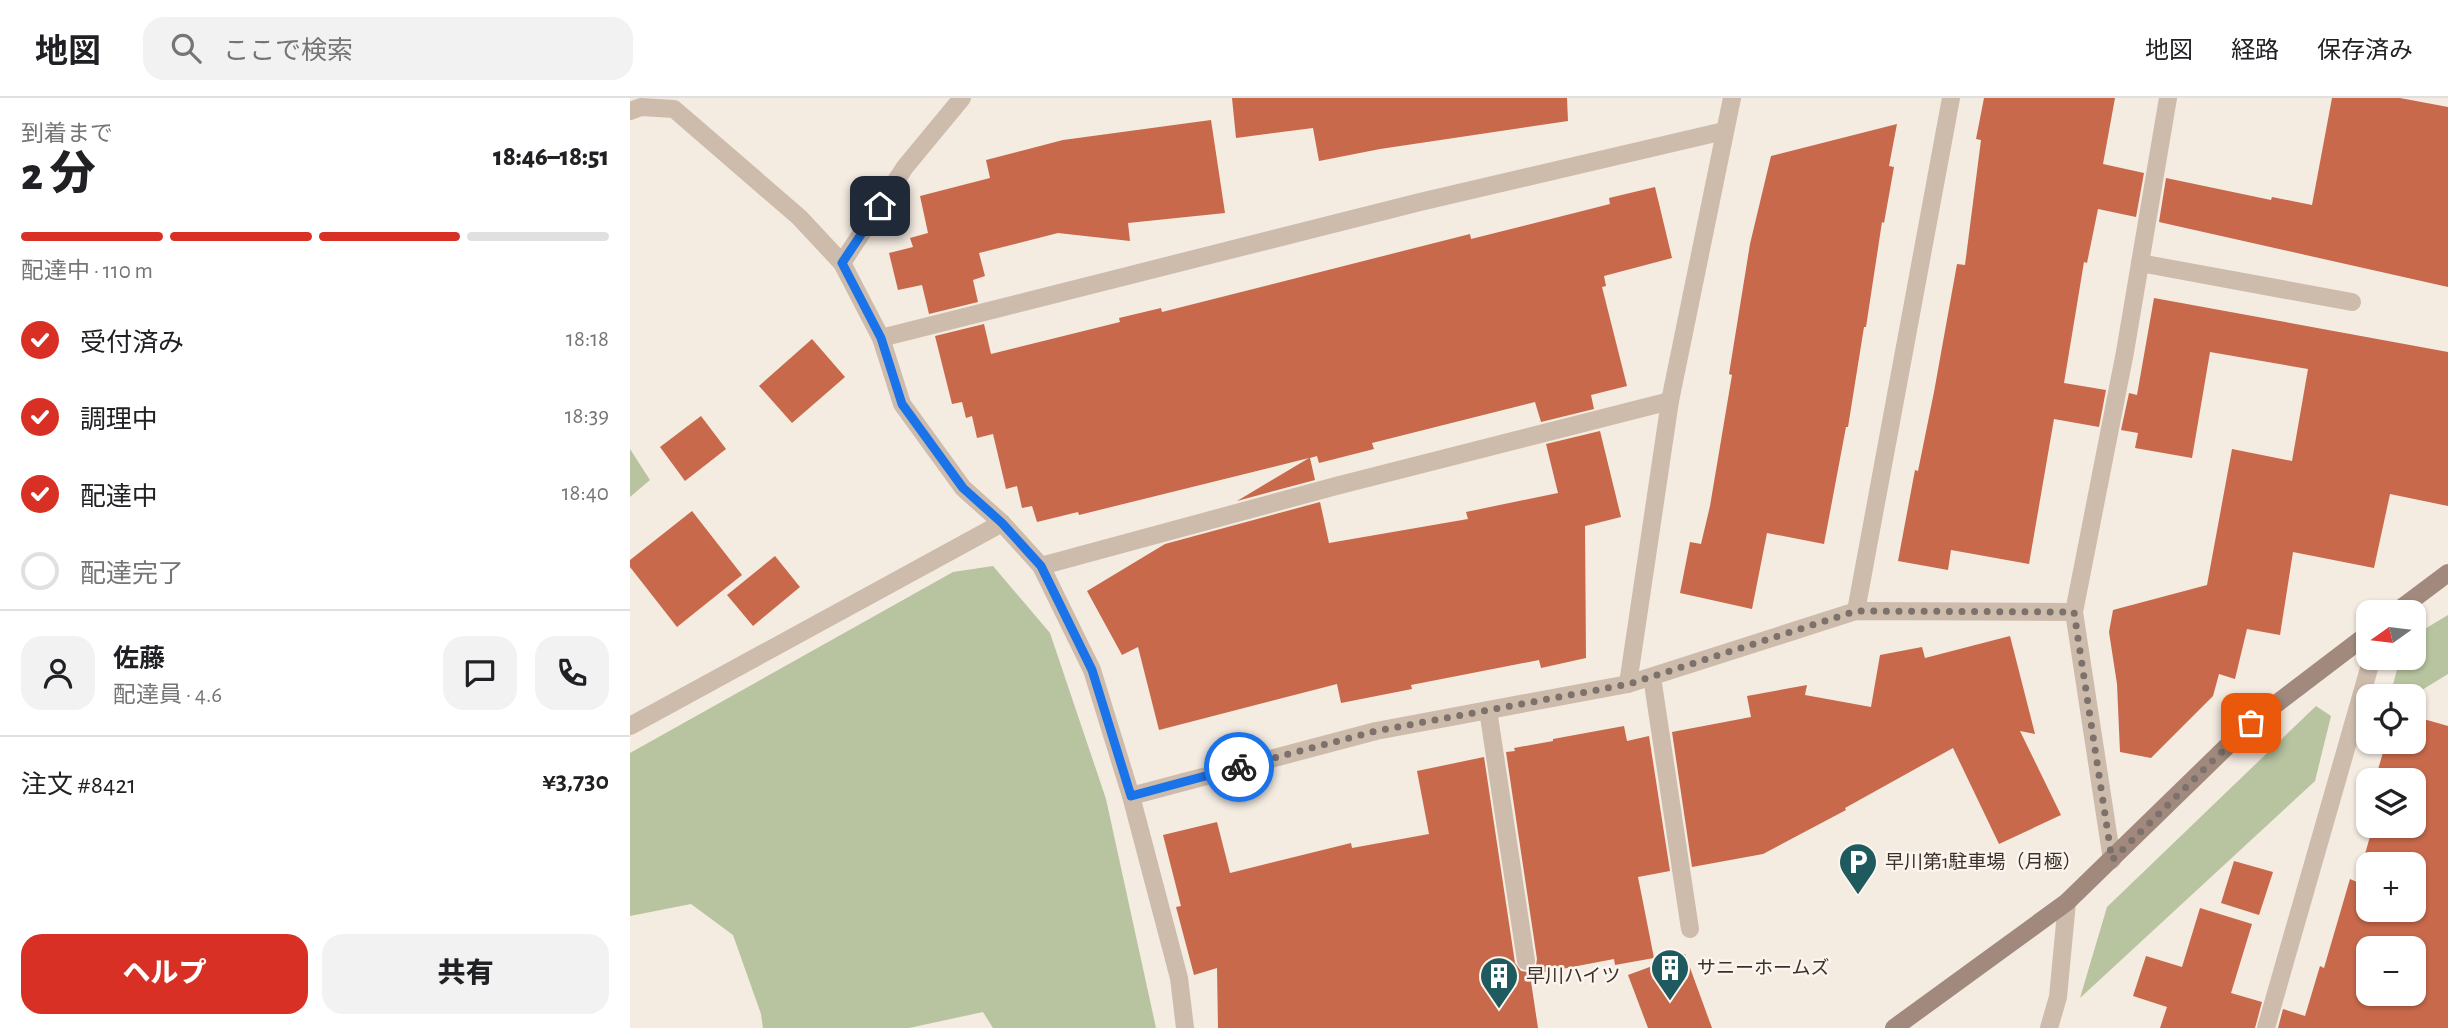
<!DOCTYPE html>
<html lang="ja">
<head>
<meta charset="utf-8">
<style>
	body { margin:0; font-family:"Alegreya Sans","Noto Sans JP",sans-serif; background:#f2f2f2; color:#202124; height:100vh; display:flex; flex-direction:column; font-size:26px; white-space:nowrap }
	* { box-sizing:border-box; margin:0 }
	p { font-size:23px; color:#757577 }
	.icon { flex:none; width:38px; height:38px; fill:none; stroke:currentColor; stroke-width:2; stroke-linecap:round; stroke-linejoin:round }
	.map { position:relative; flex:1; overflow:hidden }
	.details { display:flex; flex-direction:column; background:#fff; width:630px }
	.details>* { flex:none }
	.needle { width:46px; rotate:256deg }
	.fabs { position:absolute; left:1726px; top:502px; display:grid; gap:14px }
	.fabs a { display:grid; place-items:center; width:70px; height:70px; border-radius:14px; background:#fff; box-shadow:0 2px 5px #0004; font-size:35px }
	.pin { position:absolute; display:grid; place-items:center; width:60px; height:60px; color:#fff; margin:-30px; border-radius:14px; box-shadow:0 4px 10px #0006 }
	.courier { position:absolute; display:grid; place-items:center; width:70px; height:70px; margin:-35px; border:5px solid #1a73e8; border-radius:50%; background:#fff; color:#222; box-shadow:0 2px 9px #0007 }
	.summary em { font-style:normal; font-weight:800 }
	.summary div { display:flex; flex-direction:column-reverse }
	.summary { display:flex; align-items:center; justify-content:space-between; height:119px; padding:0 21px }
	h1 { font-size:46px; font-weight:800; line-height:52px }
	.bar { display:grid; grid-template-columns:repeat(4,1fr); gap:10px 7px; align-content:center; height:84px; padding:0 21px }
	.bar i { height:9px; border-radius:5px; background:#e0e0e0 }
	.bar .on { background:#d93025 }
	.bar p { grid-column:span 4 }
	.line { display:flex; align-items:center; gap:18px; padding:0 21px; border-top:2px solid #e0e0e0 }
	.line div { flex:1 }
	.round { display:grid; place-items:center; flex:none; width:74px; height:74px; border-radius:21px; background:#f2f2f2 }
	ol { padding:0 21px; list-style:none }
	li { display:flex; align-items:center; gap:21px; height:77px }
	li p { margin-inline-start:auto }
	li .icon { padding:7px; border-radius:50%; background:#d93025; color:#fff; stroke-width:4 }
	li:last-child { color:#757577 }
	li i { width:38px; height:38px; border:4px solid #e0e0e0; border-radius:50% }
	.cta { display:flex; gap:14px; margin-top:auto; padding:14px 21px }
	.cta a { flex:1; height:80px; border-radius:21px; background:#d93025; color:#fff; font-size:28px; font-weight:800; line-height:80px; text-align:center }
	.cta a+a { background:#f2f2f2; color:#202124 }
	header { display:flex; align-items:center; gap:42px; box-sizing:border-box; height:98px; padding:0 35px; background:#fff; border-bottom:2px solid #e0e0e0 }
	header strong { font-size:33px }
	nav { display:flex; gap:38px; margin-inline-start:auto; font-size:24px }
	.search { width:490px; height:63px; background:#f2f2f2; display:flex; align-items:center; gap:18px; box-sizing:border-box; padding:0 24px; border-radius:21px; color:#757577; font-size:26px }
	main { display:flex; flex:1; min-height:0 }
	.map>svg:first-child { display:block }
	.green { fill:#b8c4a0 }
	.building { fill:#c8694b; fill-rule:evenodd }
	.lines { fill:none; stroke-linecap:round; stroke-linejoin:round }
	.service { stroke:#cdbbac; stroke-width:18 }
	.minor { stroke:#cdbbac; stroke-width:18 }
	.secondary { stroke:#a18a7d; stroke-width:18 }
	.done { stroke:#7c716b; stroke-width:7; stroke-dasharray:0 12.6 }
	.route { stroke:#1a73e8; stroke-width:9 }
	.labels { text-anchor:middle; dominant-baseline:central; stroke-width:5; stroke-linejoin:round; paint-order:stroke }
	.poi-label { font-size:19px; fill:#3b302b; stroke:#fbf5ee; text-anchor:start }
</style>
</head>
<body>
<header>
<strong>地図</strong>
<div class="search"><svg class="icon" aria-label="search" viewBox="0 0 24 24"><circle cx="10" cy="10" r="6"/><path d="M15 15l6 6"/></svg>ここで検索</div>
<nav><a>地図</a><a>経路</a><a>保存済み</a></nav>
</header>
<main>
<section class="details">
<div class="summary"><div><h1>2 分</h1><p>到着まで</p></div><em>18:46–18:51</em></div>
<div class="bar"><i class="on"></i><i class="on"></i><i class="on"></i><i></i><p>配達中 · 110 m</p></div>
<ol>
<li><svg class="icon" aria-label="check" viewBox="0 0 24 24"><path d="M5 12l5 5 9-10"/></svg>受付済み<p>18:18</p></li>
<li><svg class="icon" aria-label="check" viewBox="0 0 24 24"><path d="M5 12l5 5 9-10"/></svg>調理中<p>18:39</p></li>
<li><svg class="icon" aria-label="check" viewBox="0 0 24 24"><path d="M5 12l5 5 9-10"/></svg>配達中<p>18:40</p></li>
<li><i></i>配達完了</li>
</ol>
<div class="line" style="height:126px"><a class="round"><svg class="icon" aria-label="person" viewBox="0 0 24 24"><circle cx="12" cy="8" r="4"/><path d="M4 21q1-7 8-7t8 7"/></svg></a><div><b>佐藤</b><p>配達員 · 4.6</p></div><a class="round"><svg class="icon" aria-label="chat" viewBox="0 0 24 24"><path d="M4 5h16v11H9l-5 4z"/></svg></a><a class="round"><svg class="icon" aria-label="phone" viewBox="0 0 24 24"><path d="M5 4h4l2 5-3 2q2 4 5 5l2-3 5 2v4C11 20 4 13 5 4z"/></svg></a></div>
<div class="line" style="height:91px"><div>注文 #8421</div><b>¥3,730</b></div>
<div class="cta"><a>ヘルプ</a><a>共有</a></div>
</section>
<div class="map">
<svg width="1818" height="930" viewBox="0 0 1818 930">
	<rect width="100%" height="100%" fill="#f4ebe1"/>
	<g class="green">
		<path d="M0,351L20,382L0,399Z"/>
		<path d="M363,468L420,535L476,701L526,930H363L353,914L279,930H133L131,916L103,837L61,806L0,818V655L323,474Z"/>
		<path d="M1818,517V576L1782,598H1760L1770,560H1783V538Z"/>
		<path d="M1686,608L1701,618L1685,683L1450,900L1477,809Z"/>
	</g>
	<g class="building">
		<path d="M602,0H937L938,23L750,51L689,63L683,30L606,40Z"/>
		<path d="M1354,0H1485L1473,66L1514,75L1506,119L1468,111L1457,165L1454,164L1434,285L1476,292L1469,329L1424,321L1399,466L1321,452L1318,472L1268,463L1285,372L1288,373L1304,294L1327,166L1335,167L1351,42L1346,41Z"/>
		<path d="M1702,0H1770L1818,9V189L1529,124L1536,80L1641,102L1642,99L1682,107Z"/>
		<path d="M581,22L595,115L498,125L500,143L428,135L349,155L355,178L343,182L348,204L299,216L292,187L268,192L259,155L283,149L280,140L298,135L290,98L360,80L356,62L433,42Z"/>
		<path d="M1267,26L1259,68L1264,69L1254,125L1252,124L1236,229H1234L1218,329H1216L1194,446L1137,435L1122,511L1050,495L1060,444L1071,446L1080,408L1102,277L1099,276L1120,146L1141,58Z"/>
		<path d="M1025,89L1042,160L974,178L976,188L972,189L997,288L961,297L964,311L911,324L905,304L742,345L744,351L689,365L687,358L680,360L685,382L607,403L679,360L449,417L448,414L407,424L402,408L392,410L387,388L376,391L363,336L347,340L342,318L336,320L332,304L322,306L305,238L354,226L361,256L490,224L489,220L531,210L532,214L840,136L841,141L980,106L979,100Z"/>
		<path d="M1524,200L1818,254V408L1760,396L1744,470L1663,454L1650,537L1617,531L1605,581L1589,576L1583,598L1521,660L1490,654L1487,586L1479,534L1483,512L1577,487L1602,351L1662,363L1678,271L1580,254L1562,360L1505,350L1508,335L1491,332L1499,295L1507,297Z"/>
		<path d="M182,241L215,279L162,325L129,288Z"/>
		<path d="M71,318L96,351L55,383L30,349Z"/>
		<path d="M970,333L991,419L955,428L956,560L911,570L909,562L781,587L782,591L711,605L707,586L529,632L508,549L492,557L457,493L535,446L690,404L699,445L838,421L836,414L928,395L916,346Z"/>
		<path d="M62,413L112,477L47,529L0,469V462Z"/>
		<path d="M145,458L170,489L123,528L97,497Z"/>
		<path d="M1380,538L1405,636L1390,633L1431,717L1369,746L1323,650L1215,710L1216,712L1133,756L1062,769L1042,634L1121,619L1117,598L1177,587L1175,597L1241,609L1250,557L1292,549L1295,560Z"/>
		<path d="M1783,618L1818,628V930H1648L1653,911L1675,918L1690,868L1694,870L1720,781L1727,784L1743,728H1783V682H1745L1756,644H1783ZM1738,766H1783V812H1738ZM1738,850H1783V896H1738Z"/>
		<path d="M994,628L997,643L1019,638L1040,773L1008,779L1024,860L985,867L984,861L900,877L908,930H588L587,870L564,877L546,809L551,808L533,737L587,724L600,775L721,745L722,750L799,736L787,673L854,659L885,865L891,873L898,874L906,868L907,861L876,654L885,653L884,650L923,643V641Z"/>
		<path d="M1604,763L1643,774L1629,817L1591,805Z"/>
		<path d="M1570,810L1622,826L1601,895L1632,904L1625,930H1530L1537,909L1503,898L1516,858L1552,869Z"/>
		<path d="M1055,856L1082,930H1018L998,877Z"/>
	</g>
	<g class="lines">
		<g class="service">
			<path d="M1510,165L1722,204"/>
			<path d="M1022,579L1060,831"/>
			<path d="M858,612L896,863"/>
		</g>
		<g class="minor">
			<path d="M0,13L11,9L44,11L169,119L212,165L251,240L272,306L333,390L372,425L411,468L462,572L501,698L549,880L555,930"/>
			<path d="M212,165L275,69L332,0"/>
			<path d="M251,240L790,104L1094,33"/>
			<path d="M411,468L706,388L1040,303"/>
			<path d="M1226,513L1321,0"/>
			<path d="M998,586L1040,303L1102,0"/>
			<path d="M0,628L372,425"/>
			<path d="M501,698L746,633L998,586L1226,513L1444,514"/>
			<path d="M1482,762L1444,514L1495,254L1538,0"/>
			<path d="M1419,930L1428,899L1437,804"/>
			<path d="M1636,930L1742,560"/>
		</g>
		<g class="secondary">
			<path d="M1766,514L1818,475"/>
			<path d="M1264,930L1437,804L1621,625L1738,536"/>
		</g>
	</g>
	<g class="lines">
		<path class="done" d="M609,669L746,633L999,586L1226,513L1444,514L1482,762L1621,625"/>
		<path class="route" d="M250,108L212,165L251,240L272,306L333,390L372,425L411,468L462,572L501,698L609,669"/>
	</g>
	<defs>
		<symbol id="parking-pin" viewBox="-11 -11 22 30"><path d="M0 17L-7.5 6A9.5 9.5 0 1 1 7.5 6Z" fill="#1f5a5e" stroke="#fbf5ee"/><path d="M-3.5-5.5H1a3.5 3.5 0 0 1 0 7H-1V5.5H-3.5ZM-1-3.4V-.6H.8a1.4 1.4 0 0 0 0-2.8Z" fill="#fff"/></symbol>
		<symbol id="building-pin" viewBox="-11 -11 22 30"><path d="M0 17L-7.5 6A9.5 9.5 0 1 1 7.5 6Z" fill="#1f5a5e" stroke="#fbf5ee"/><path d="M-4-6H4V6H1V3H-1V6H-4ZM-2.5-4.3h1.7v1.8h-1.7ZM.8-4.3h1.7v1.8H.8ZM-2.5-1h1.7V.8h-1.7ZM.8-1h1.7V.8H.8Z" fill="#fff"/></symbol>
	</defs>
	<g fill-rule="evenodd">
		<use href="#parking-pin" x="1206" y="742" width="44" height="60"/>
		<use href="#building-pin" x="1018" y="848" width="44" height="60"/>
		<use href="#building-pin" x="847" y="856" width="44" height="60"/>
	</g>
	<g class="labels">
		<g class="poi-label">
			<text x="1255" y="764">早川第1駐車場（月極）</text>
			<text x="1067" y="870">サニーホームズ</text>
			<text x="896" y="878">早川ハイツ</text>
		</g>
	</g>
</svg>
<div class="fabs">
<a><svg class="needle" viewBox="-14 -14 28 28"><path d="M0-13l5 13h-10z" fill="#e53935"/><path d="M0 13l5-13h-10z" fill="#757577"/></svg></a>
<a><svg class="icon" aria-label="locate" viewBox="0 0 24 24"><circle cx="12" cy="12" r="6"/><path d="M12 2v4M12 18v4M2 12h4M18 12h4"/></svg></a>
<a><svg class="icon" aria-label="layers" viewBox="0 0 24 24"><path d="M12 4l9 5-9 5-9-5zM3 14l9 5 9-5"/></svg></a>
<a>+</a>
<a>−</a>
</div>
<div class="pin" style="left:1621px;top:625px;background:#ea580c"><svg class="icon" aria-label="bag" viewBox="0 0 24 24"><path d="M5 8h14l-1 12H6zM9 8a3 3 0 0 1 6 0"/></svg></div>
<div class="pin" style="left:250px;top:108px;background:#1f2937"><svg class="icon" aria-label="home" viewBox="0 0 24 24"><path d="M3 11l9-7 9 7M6 9v11h12V9"/></svg></div>
<div class="courier" style="left:609px;top:669px"><svg class="icon" aria-label="bike" viewBox="0 0 24 24"><circle cx="6" cy="16" r="4"/><circle cx="18" cy="16" r="4"/><path d="M6 16l4-8h5l3 8M10 8l3 8H6M13 5h3"/></svg></div>
</div>
</main>
</body>
</html>
